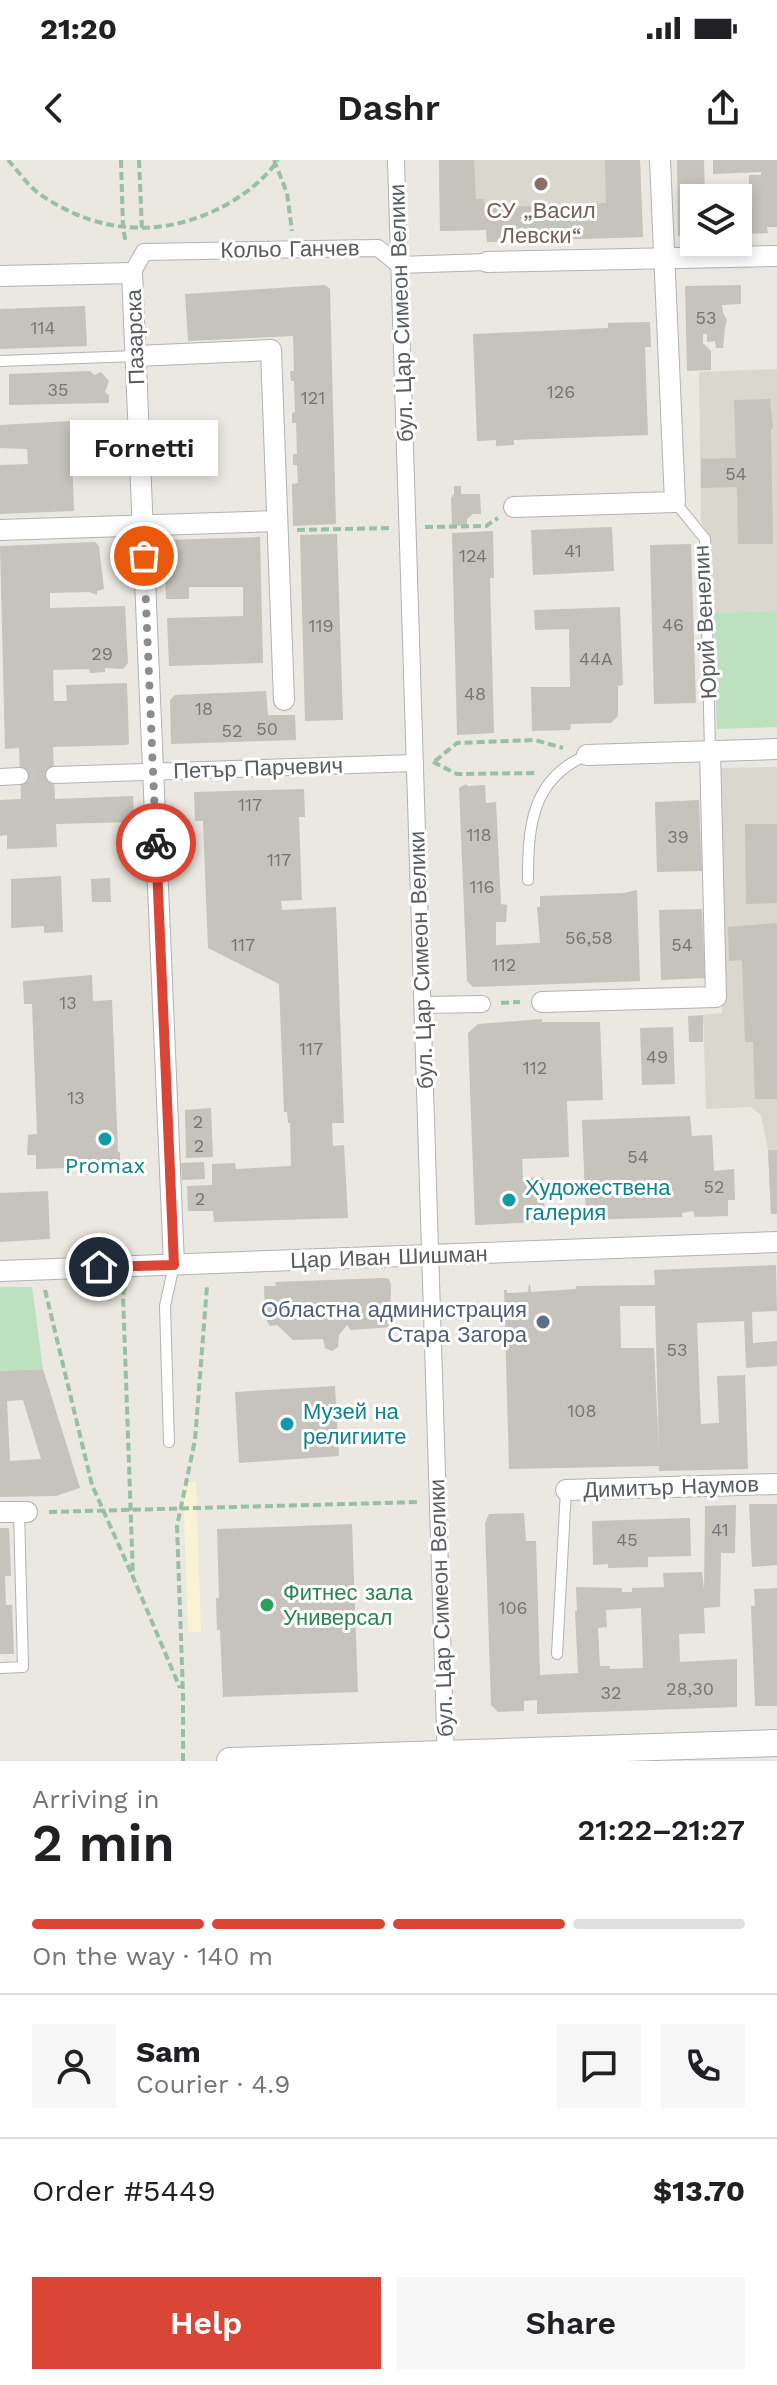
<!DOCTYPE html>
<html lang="en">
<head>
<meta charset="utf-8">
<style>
	body { margin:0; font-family:"Work Sans",sans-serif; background:#f6f6f6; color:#202124; height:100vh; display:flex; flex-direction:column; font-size:30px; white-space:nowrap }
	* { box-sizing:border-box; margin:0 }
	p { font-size:26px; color:#757577 }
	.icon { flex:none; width:44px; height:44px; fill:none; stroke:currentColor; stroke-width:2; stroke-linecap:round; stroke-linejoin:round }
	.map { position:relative; height:1601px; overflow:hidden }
	.side { display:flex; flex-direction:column; background:#fff; flex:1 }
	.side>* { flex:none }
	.controls { position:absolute; left:680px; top:24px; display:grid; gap:16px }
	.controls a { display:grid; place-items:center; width:72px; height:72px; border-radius:0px; background:#fff; box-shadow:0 4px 12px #0003; font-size:40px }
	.pin { position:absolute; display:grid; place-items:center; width:68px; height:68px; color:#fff; margin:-34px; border:4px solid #fff; border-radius:50%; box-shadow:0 2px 8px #0007 }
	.courier { position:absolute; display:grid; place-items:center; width:80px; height:80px; margin:-40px; border:6px solid #da4536; border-radius:50%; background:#fff; color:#222; box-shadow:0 2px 10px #0007 }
	.bubble { position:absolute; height:56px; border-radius:0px; background:#fff; box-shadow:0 4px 12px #0003; font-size:26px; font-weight:600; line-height:56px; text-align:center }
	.head em { font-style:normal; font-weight:600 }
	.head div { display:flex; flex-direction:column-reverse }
	.head { display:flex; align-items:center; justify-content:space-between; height:136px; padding:0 32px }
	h1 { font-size:52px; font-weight:600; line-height:60px }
	.bar { display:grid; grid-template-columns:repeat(4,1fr); gap:12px 8px; align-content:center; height:96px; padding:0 32px }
	.bar i { height:10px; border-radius:6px; background:#e0e0e0 }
	.bar .current { background:#da4536 }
	.bar p { grid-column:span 4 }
	.line { display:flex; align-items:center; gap:20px; padding:0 32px; border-top:2px solid #e0e0e0 }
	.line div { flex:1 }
	.round { display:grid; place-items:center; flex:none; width:84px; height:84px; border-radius:0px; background:#f6f6f6 }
	.cta { display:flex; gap:16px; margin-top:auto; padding:16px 32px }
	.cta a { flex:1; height:92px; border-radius:0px; background:#da4536; color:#fff; font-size:32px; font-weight:600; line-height:92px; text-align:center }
	.cta a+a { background:#f6f6f6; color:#202124 }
	.status { display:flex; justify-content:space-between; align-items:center; height:56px; padding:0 40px; background:#fff; direction:ltr }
	.status svg { height:22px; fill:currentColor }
	header { display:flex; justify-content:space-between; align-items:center; height:104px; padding:0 32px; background:#fff; font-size:36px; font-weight:600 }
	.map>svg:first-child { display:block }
	.commercial { fill:#faf2d5 }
	.education { fill:#dad7ce }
	.green { fill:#bde1be }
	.building { fill:#c6c2bc; fill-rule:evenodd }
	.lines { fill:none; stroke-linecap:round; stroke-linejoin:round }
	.pedestrian-tunnel { stroke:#c6c5c0; stroke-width:16; stroke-dasharray:16 8; stroke-linecap:butt }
	.service-casing { stroke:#b0b2b7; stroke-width:12 }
	.pedestrian-casing { stroke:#b0b2b7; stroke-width:18 }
	.minor-casing { stroke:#b0b2b7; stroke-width:22 }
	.tertiary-casing { stroke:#b0b2b7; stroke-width:28 }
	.path { stroke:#98c0a4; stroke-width:4; stroke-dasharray:8 4; stroke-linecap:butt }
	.service { stroke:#fff; stroke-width:10 }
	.pedestrian { stroke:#fff; stroke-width:16 }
	.minor { stroke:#fff; stroke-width:20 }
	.tertiary { stroke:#fff; stroke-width:26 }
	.done { stroke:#8b8c8c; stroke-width:8; stroke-dasharray:0 14.4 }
	.route { stroke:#da4536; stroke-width:10 }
	.education-dot { fill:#8d6e63; stroke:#fff; stroke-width:3 }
	.culture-dot { fill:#0f9aa8; stroke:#fff; stroke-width:3 }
	.service-dot { fill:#5c6f8a; stroke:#fff; stroke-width:3 }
	.leisure-dot { fill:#2e9e5b; stroke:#fff; stroke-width:3 }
	.labels { text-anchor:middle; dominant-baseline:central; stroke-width:6; stroke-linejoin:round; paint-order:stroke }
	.number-label { font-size:18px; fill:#747576 }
	.education-label { font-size:22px; fill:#785e54; stroke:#fff }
	.street-label { font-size:22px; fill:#585b5f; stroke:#fff }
	.culture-label { font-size:22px; fill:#0d838f; stroke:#fff; text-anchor:start }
	.service-label { font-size:22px; fill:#4e5e75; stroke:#fff; text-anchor:end }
	.leisure-label { font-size:22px; fill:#27864d; stroke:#fff; text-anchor:start }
</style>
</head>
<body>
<div class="status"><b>21:20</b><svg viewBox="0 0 49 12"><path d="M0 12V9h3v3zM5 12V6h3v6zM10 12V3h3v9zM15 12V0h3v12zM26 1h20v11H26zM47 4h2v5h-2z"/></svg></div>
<header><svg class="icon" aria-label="back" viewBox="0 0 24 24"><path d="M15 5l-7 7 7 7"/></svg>Dashr<svg class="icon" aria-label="share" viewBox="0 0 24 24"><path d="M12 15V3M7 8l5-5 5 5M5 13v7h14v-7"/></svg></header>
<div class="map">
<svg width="777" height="1601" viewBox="0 0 777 1601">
	<rect width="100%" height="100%" fill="#eae8e0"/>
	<path class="commercial" d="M196,1322L201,1472H188L183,1323Z"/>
	<g class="education">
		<path d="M439,0H640L643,77L487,82L486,70L440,71Z"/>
		<path d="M777,209V451L713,453L710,379L701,362L699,212Z"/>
		<path d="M777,607V1054H771L768,990L761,955L751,947L706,949L703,855L722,853L718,608Z"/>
	</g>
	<g class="green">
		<path d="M777,451V567L717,569L713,453Z"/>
		<path d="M0,1127H32L43,1209L0,1211Z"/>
	</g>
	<g class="building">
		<path d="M439,0H474L476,39H484L485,48L606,43L605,0H640L643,77L487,82L486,70L440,71Z"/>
		<path d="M677,0H704L705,38H694V75L678,76Z"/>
		<path d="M713,0H777V67H767L768,73L738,74V46L749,45V15H761V12L713,14Z"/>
		<path d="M325,125L330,129L336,364L293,366L292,324L298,323L297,305H293V294H297L296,263H292V253L295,252L294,221H291L290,211H294L293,176L188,181L185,134Z"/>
		<path d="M741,125V144L722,145L723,153L727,160L725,167L723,188H716L715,181L707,182V174H703V183L711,191V210L687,211L685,126Z"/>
		<path d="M85,146L87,186L0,189V149Z"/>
		<path d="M650,162L651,187H645L648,275L514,280V285L496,286V280L477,281L473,174L608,168V163Z"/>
		<path d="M90,211L94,215L101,212L109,221L105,232L109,235V243L9,245V214Z"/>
		<path d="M770,239L773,268L771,269L773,384H738L737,327L701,328V299L736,298L734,240Z"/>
		<path d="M71,261L74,351L0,354V305L28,304L27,289L0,288V265Z"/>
		<path d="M454,326H461V334H480L481,354H473L467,359V365L452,366L451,338L454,334Z"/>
		<path d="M612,367L614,411L533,415L531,370Z"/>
		<path d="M493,371L494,418H490L494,573L457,575L452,373Z"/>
		<path d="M337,374L343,560L305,561L300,375Z"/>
		<path d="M260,377L263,503L169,506L167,458L243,456V427H189V439H166L164,380Z"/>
		<path d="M95,382L99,386L104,429L97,431V435L89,432L50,433V448L125,446L128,503L123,509L105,508V512L90,513L89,509L53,510L54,541H67L66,525L127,523L129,583L127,585L53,587L55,639L133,636L134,662L56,664L57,687L7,689V675L0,676V640L21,639L19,588L5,589L0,386Z"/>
		<path d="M691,384L696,543L654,544L650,385Z"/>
		<path d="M620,447L623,525L618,526V556L611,563L571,564L570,570L532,571L531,527H570L569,469L535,470L534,450Z"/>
		<path d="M266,531L268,555H295L296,580L171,584L170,540L175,535Z"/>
		<path d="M466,624L468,626L485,625L486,643L496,642L501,744L507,745L506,762H496V785L540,783L537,747H540V736L624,733L637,730L640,821L473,827L467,821L459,628Z"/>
		<path d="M304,629L305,657H299L302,740L281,741L282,750L336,747L344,963H332L333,986L344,985L348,1058L214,1062L213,1051H188L187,1026L212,1025V1004L235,1003L236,1009L291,1006L290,963H288L287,952H284L279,824L208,788L203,661H195L194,632Z"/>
		<path d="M699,640L702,711L657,712L655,642Z"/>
		<path d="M745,664H777V743L746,744Z"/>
		<path d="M61,716L63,772L44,773V766L11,768V719Z"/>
		<path d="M110,718L111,742H92L91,719Z"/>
		<path d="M702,749L705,818L661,820L659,750Z"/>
		<path d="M777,763V939H755L753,882H745L742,800L729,801L728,767Z"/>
		<path d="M92,815L93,841L112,840L118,992H120V1006L36,1009V995H27L28,975L37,974L32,844H24L23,821Z"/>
		<path d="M703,855V882H689L688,856Z"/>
		<path d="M542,859V862H600L603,940L567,941L569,997L522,999L523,1018L543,1017L545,1062L475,1065L468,873L478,864Z"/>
		<path d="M673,867L675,924L642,925L640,868Z"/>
		<path d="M211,948L213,997L186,998L185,950Z"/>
		<path d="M690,956L692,976L712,975L714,1011L734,1009L735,1040H728V1056L695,1057L693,1051L682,1053V1057L586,1060L582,960Z"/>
		<path d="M768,990H777V1054H771Z"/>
		<path d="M204,1002L205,1019L182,1020L181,1003Z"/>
		<path d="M48,1031L50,1079L0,1082V1033Z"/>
		<path d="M776,1105L777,1151L752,1152L753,1183L777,1181V1206L746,1208L744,1161L697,1163L701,1264L719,1263L717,1216L745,1215L748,1309L659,1311V1306L509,1309L504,1130H507V1133L528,1132L529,1124H530L531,1132L576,1129V1126L655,1125L654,1110ZM620,1146H655L659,1291L654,1188H621Z"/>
		<path d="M384,1118L389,1119L391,1124L390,1160L392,1167L351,1170L347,1165L339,1175L338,1187L332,1191L325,1188L323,1179L293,1180L277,1165L270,1166L265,1158L264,1126H276L275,1122Z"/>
		<path d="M43,1209L80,1328L56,1336L0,1337V1211ZM23,1240L41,1299L10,1301L7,1241Z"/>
		<path d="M335,1226L339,1296L239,1303L235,1232Z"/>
		<path d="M749,1344H777V1405L752,1407Z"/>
		<path d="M736,1345L735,1393H721L720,1447L704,1448L705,1473L679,1474L680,1502L737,1499V1547L537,1554V1540L524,1541V1551L498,1552L491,1545L485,1363L489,1354L524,1353L526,1381H536L540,1515L578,1513L575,1451H577L576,1427L622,1428V1432H632V1428L664,1427L663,1413L702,1412L704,1430L705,1346ZM641,1448L643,1508L610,1509V1506H600L598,1468L607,1467L606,1450Z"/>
		<path d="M690,1358L691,1396L648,1397V1407L608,1408V1404L593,1405L592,1361Z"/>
		<path d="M352,1364L358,1532L223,1537L220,1470H217L216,1438H219L217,1369Z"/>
		<path d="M0,1368H9L11,1416H5L6,1445H12L14,1494H0Z"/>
		<path d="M777,1428V1546H755L751,1446H755L754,1429Z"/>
	</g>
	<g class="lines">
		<path class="pedestrian-tunnel" d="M20,616L54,615"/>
		<defs>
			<g id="service">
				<path d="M0,201L136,196"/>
				<path d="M675,342L705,379L710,591"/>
				<path d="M528,720C528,667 531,619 587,595"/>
				<path d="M169,1282L165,1146L174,1105"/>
				<path d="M557,1494L566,1330"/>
				<path d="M0,1508L23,1507L19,1351"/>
			</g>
			<g id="pedestrian">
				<path d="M396,0L446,1601"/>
				<path d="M132,113L144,92L378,88L399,105L487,102"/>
				<path d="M54,615L415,603"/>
				<path d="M0,617L20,616"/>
				<path d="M423,845L482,844"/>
			</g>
			<g id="minor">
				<path d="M487,102L777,96"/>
				<path d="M0,116L132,113L174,1105"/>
				<path d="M136,196L271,190L284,540"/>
				<path d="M514,347L675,342L660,0"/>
				<path d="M0,370L277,361"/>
				<path d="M587,595L777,589"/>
				<path d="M542,842L716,837L710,591"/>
				<path d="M0,1111L777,1082"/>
				<path d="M566,1330L777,1324"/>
				<path d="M0,1352H27"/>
			</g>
			<path id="tertiary" d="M230,1601L777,1583"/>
		</defs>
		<use href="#service" class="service-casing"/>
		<use href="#pedestrian" class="pedestrian-casing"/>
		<use href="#minor" class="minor-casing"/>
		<use href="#tertiary" class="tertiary-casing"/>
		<g class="path">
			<path d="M8,0C17,10 26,23 37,32C92,72 155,79 216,50C239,39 264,21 278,0"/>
			<path d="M121,0L123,68L126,83"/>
			<path d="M139,0L142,70"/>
			<path d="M274,0L287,33L292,71"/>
			<path d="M425,367L486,366L498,358"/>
			<path d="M297,370L389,368"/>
			<path d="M435,601L457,583L535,580L563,588"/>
			<path d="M433,602L457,614L537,613"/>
			<path d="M501,843L520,842"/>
			<path d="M125,1127L123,1135L133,1417L180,1528"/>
			<path d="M45,1130L92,1325L132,1415"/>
			<path d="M49,1352L420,1342"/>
			<path d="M183,1601V1534L177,1366L195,1280L207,1126"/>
		</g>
		<use href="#service" class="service"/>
		<use href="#pedestrian" class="pedestrian"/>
		<use href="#minor" class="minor"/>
		<use href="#tertiary" class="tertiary"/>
	</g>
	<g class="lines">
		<path class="done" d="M144,396L156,683"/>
		<path class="route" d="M99,1107L174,1105L156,683"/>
	</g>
	<circle class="education-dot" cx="541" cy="24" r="8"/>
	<g class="culture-dot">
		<circle cx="105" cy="979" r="8"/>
		<circle cx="509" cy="1040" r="8"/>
		<circle cx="287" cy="1264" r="8"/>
	</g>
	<circle class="service-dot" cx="543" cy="1162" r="8"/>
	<circle class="leisure-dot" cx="267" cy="1445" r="8"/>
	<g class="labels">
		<g class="number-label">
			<text x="706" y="157">53</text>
			<text x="43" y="167">114</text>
			<text x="58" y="229">35</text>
			<text x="561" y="231">126</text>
			<text x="313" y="237">121</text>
			<text x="736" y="313">54</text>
			<text x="573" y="390">41</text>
			<text x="473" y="395">124</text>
			<text x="673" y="464">46</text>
			<text x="321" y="465">119</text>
			<text x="102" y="493">29</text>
			<text x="596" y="498">44A</text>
			<text x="475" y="533">48</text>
			<text x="204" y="548">18</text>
			<text x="267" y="568">50</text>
			<text x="232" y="570">52</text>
			<text x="250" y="644">117</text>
			<text x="479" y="674">118</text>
			<text x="678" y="676">39</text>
			<text x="279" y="699">117</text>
			<text x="482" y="726">116</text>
			<text x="589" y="777">56,58</text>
			<text x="243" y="784">117</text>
			<text x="682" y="784">54</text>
			<text x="504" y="804">112</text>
			<text x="68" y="842">13</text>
			<text x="311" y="888">117</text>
			<text x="657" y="896">49</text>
			<text x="535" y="907">112</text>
			<text x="76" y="937">13</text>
			<text x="198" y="961">2</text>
			<text x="199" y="985">2</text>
			<text x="638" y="996">54</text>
			<text x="714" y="1026">52</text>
			<text x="200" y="1038">2</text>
			<text x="677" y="1189">53</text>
			<text x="582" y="1250">108</text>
			<text x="720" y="1369">41</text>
			<text x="627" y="1379">45</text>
			<text x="513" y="1447">106</text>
			<text x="690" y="1528">28,30</text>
			<text x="611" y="1532">32</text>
		</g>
		<g class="education-label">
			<text x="541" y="50">СУ „Васил<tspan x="541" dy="25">Левски“</tspan></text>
		</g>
		<g class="street-label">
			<text transform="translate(290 89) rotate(-1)">Кольо Ганчев</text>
			<text transform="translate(401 153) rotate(-92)">бул. Цар Симеон Велики</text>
			<text transform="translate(135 177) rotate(-92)">Пазарска</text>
			<text transform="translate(705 462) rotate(-93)">Юрий Венелин</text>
			<text transform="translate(258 608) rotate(-2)">Петър Парчевич</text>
			<text transform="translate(421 800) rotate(-92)">бул. Цар Симеон Велики</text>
			<text transform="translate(389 1097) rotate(-2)">Цар Иван Шишман</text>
			<text transform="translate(671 1327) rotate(-2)">Димитър Наумов</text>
			<text transform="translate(441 1448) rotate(-92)">бул. Цар Симеон Велики</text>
		</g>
		<g class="culture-label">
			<text x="105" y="1005" text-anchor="middle">Promax</text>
			<text x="525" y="1027">Художествена<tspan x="525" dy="25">галерия</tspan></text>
			<text x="303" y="1251">Музей на<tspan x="303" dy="25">религиите</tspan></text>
		</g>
		<g class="service-label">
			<text x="527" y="1149">Областна администрация<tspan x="527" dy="25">Стара Загора</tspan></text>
		</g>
		<g class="leisure-label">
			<text x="283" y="1432">Фитнес зала<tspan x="283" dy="25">Универсал</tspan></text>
		</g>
	</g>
</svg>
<div class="controls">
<a><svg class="icon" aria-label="layers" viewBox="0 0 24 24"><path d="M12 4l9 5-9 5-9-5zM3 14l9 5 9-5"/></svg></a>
</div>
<div class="pin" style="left:144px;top:396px;background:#ea580c"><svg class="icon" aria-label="bag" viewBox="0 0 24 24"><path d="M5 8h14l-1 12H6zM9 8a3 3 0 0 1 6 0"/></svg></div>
<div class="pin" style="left:99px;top:1107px;background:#1f2937"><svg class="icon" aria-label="home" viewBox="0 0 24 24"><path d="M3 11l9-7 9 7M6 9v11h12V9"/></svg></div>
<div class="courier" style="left:156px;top:683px"><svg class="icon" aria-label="bike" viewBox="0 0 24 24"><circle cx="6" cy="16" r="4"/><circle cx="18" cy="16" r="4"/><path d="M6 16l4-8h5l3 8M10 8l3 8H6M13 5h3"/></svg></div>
<div class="bubble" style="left:70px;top:260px;width:148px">Fornetti</div>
</div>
<section class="side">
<div class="head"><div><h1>2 min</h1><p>Arriving in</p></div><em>21:22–21:27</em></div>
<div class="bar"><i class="current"></i><i class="current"></i><i class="current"></i><i></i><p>On the way · 140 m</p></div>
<div class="line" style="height:144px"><a class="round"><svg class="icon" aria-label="person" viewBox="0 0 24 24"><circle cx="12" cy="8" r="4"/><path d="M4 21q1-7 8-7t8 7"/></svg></a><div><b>Sam</b><p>Courier · 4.9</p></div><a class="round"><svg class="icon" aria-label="chat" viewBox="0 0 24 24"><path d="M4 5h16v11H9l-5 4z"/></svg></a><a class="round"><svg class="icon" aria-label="phone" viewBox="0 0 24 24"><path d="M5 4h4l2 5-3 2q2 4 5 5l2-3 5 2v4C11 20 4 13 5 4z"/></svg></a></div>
<div class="line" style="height:104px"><div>Order #5449</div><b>$13.70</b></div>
<div class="cta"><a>Help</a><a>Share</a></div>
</section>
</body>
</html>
